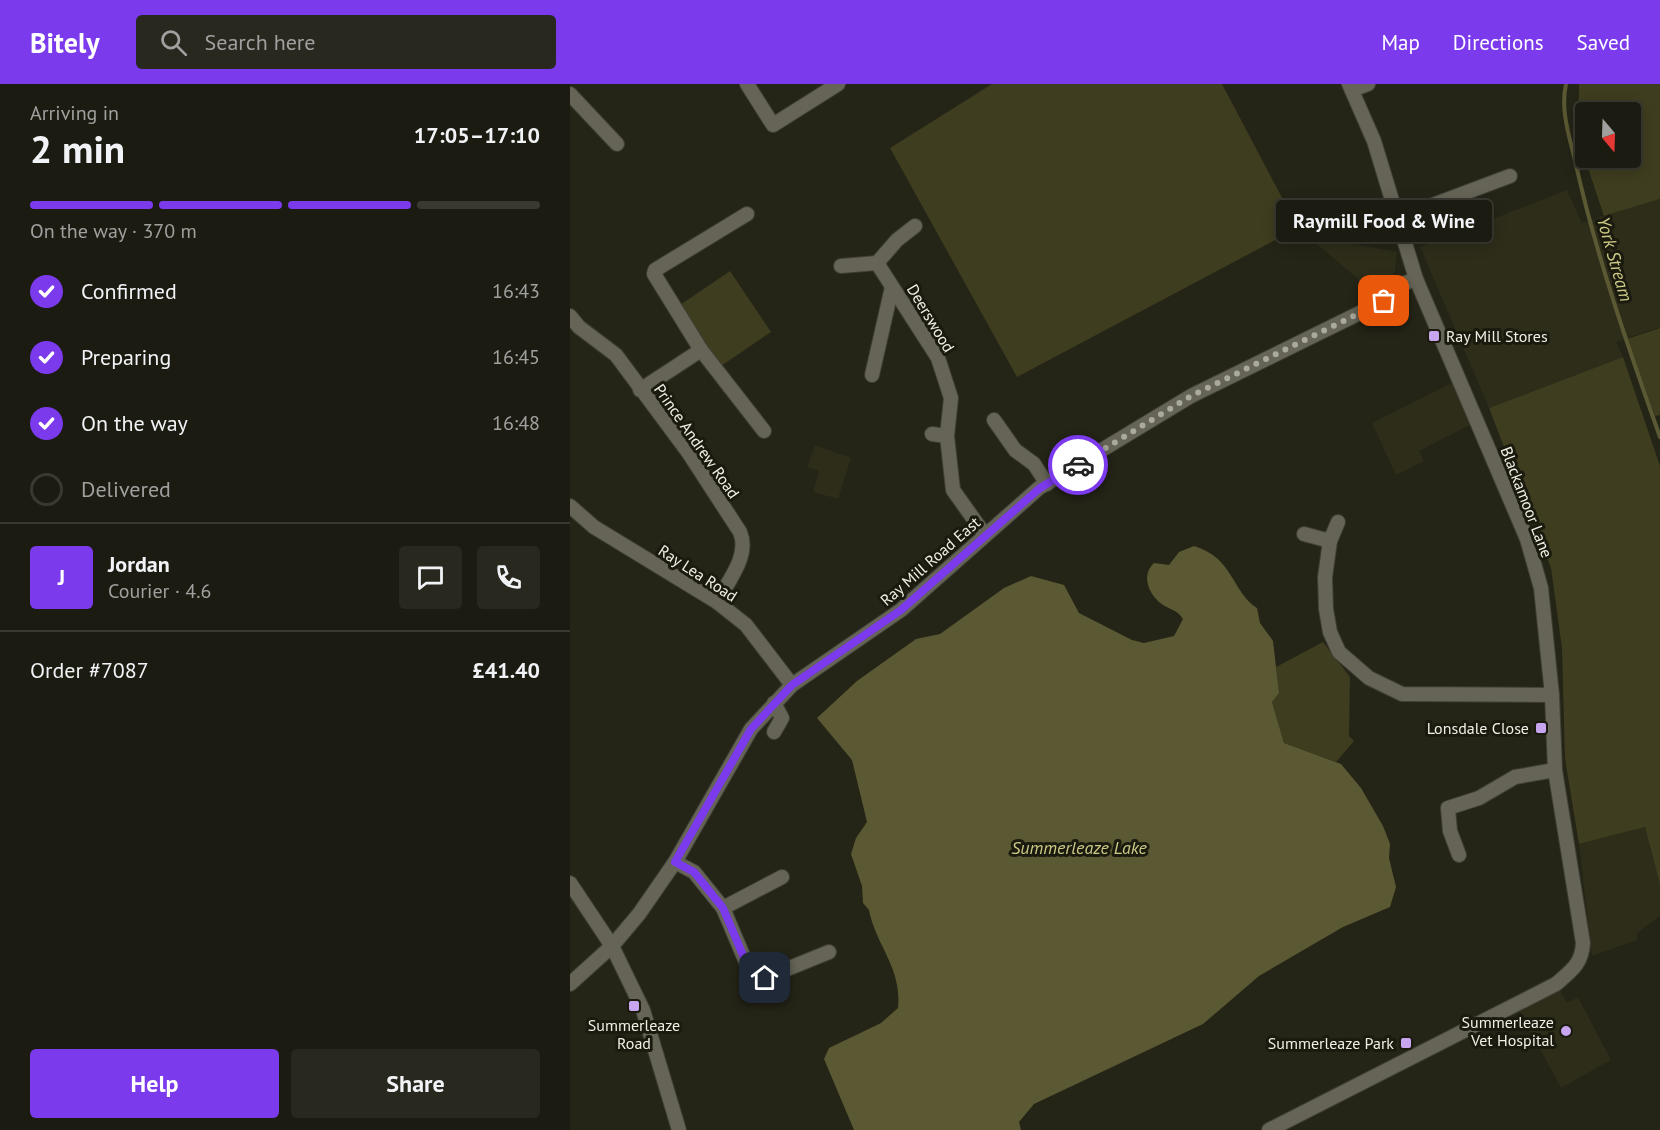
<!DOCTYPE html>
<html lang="en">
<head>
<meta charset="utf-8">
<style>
	body { margin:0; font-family:"PT Sans",sans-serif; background:#28281f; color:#f1f3f6; height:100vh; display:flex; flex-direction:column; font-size:22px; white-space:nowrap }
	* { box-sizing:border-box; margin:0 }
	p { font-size:20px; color:#a0a19f }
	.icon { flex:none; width:33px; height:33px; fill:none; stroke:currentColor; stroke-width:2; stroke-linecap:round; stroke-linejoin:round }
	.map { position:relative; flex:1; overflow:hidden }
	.sheet { display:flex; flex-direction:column; background:#1b1b11; width:570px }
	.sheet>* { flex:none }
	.needle { width:39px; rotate:161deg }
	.tools { position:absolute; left:1005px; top:18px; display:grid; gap:12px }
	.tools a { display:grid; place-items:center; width:66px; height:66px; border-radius:6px; background:#1b1b11; box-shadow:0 3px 15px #0003,0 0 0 2px #393931; font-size:30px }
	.pin { position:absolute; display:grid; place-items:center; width:51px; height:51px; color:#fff; margin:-26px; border-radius:12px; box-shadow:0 3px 9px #0006 }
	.courier { position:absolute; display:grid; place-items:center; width:60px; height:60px; margin:-30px; border:4px solid #7c3aed; border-radius:50%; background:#fff; color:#222; box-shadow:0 2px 8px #0007 }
	.bubble { position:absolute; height:42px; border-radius:6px; background:#1b1b11; box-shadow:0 3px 15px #0003,0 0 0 2px #393931; font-size:20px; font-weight:700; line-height:42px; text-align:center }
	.headline em { font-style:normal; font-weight:700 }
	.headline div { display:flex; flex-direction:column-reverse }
	.headline { display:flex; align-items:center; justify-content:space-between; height:102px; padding:0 30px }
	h1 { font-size:39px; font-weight:700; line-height:45px }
	.bar { display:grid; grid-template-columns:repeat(4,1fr); gap:9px 6px; align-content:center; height:72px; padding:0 30px }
	.bar i { height:8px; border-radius:4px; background:#393931 }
	.bar .on { background:#7c3aed }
	.bar p { grid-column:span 4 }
	.line { display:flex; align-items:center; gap:15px; padding:0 30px; border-top:2px solid #393931 }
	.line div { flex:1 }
	.round { display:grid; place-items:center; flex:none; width:63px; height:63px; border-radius:6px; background:#28281f }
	ol { padding:0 30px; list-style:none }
	li { display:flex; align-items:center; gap:18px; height:66px }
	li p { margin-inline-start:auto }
	li .icon { padding:6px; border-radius:50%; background:#7c3aed; color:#fff; stroke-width:4 }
	li:last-child { color:#a0a19f }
	li i { width:33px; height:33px; border:3px solid #393931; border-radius:50% }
	.cta { display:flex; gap:12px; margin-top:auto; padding:12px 30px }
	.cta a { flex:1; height:69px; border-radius:6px; background:#7c3aed; color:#fff; font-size:24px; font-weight:700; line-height:69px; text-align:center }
	.cta a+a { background:#28281f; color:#f1f3f6 }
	header { display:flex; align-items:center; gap:36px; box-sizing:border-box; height:84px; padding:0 30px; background:#7c3aed; color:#fff }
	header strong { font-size:28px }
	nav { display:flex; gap:33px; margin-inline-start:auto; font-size:21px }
	.search { width:420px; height:54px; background:#28281f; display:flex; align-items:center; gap:15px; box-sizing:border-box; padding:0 21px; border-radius:6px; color:#a0a19f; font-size:22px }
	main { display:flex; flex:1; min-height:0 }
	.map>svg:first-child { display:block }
	.built { fill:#2e2d1a }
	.green { fill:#3f3d1f; fill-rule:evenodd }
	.water { fill:#5b5933 }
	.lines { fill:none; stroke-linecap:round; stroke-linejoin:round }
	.stream { stroke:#5b5933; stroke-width:4 }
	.street-casing { stroke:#3f3f35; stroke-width:16 }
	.street { stroke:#656456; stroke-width:14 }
	.done { stroke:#a9a99e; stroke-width:6; stroke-dasharray:0 10.8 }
	.route { stroke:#7c3aed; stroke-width:8 }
	.poi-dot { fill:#c7a6ef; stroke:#1b1a0e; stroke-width:2 }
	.labels { text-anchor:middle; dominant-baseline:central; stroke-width:6; stroke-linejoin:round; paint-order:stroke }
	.street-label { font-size:16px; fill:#f0f0e7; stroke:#1b1a0e }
	.poi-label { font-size:16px; fill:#f0f0e7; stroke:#1b1a0e; text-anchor:end }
	.water-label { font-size:18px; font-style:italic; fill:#cdca87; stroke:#1b1a0e }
</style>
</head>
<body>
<header>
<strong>Bitely</strong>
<div class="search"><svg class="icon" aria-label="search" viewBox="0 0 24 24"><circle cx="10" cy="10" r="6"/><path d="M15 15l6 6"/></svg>Search here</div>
<nav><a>Map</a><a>Directions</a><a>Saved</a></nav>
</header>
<main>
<section class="sheet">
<div class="headline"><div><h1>2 min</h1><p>Arriving in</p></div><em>17:05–17:10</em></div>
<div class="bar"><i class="on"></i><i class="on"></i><i class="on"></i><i></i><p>On the way · 370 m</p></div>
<ol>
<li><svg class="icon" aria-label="check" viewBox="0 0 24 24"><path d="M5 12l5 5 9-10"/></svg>Confirmed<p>16:43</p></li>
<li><svg class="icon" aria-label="check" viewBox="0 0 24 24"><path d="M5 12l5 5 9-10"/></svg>Preparing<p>16:45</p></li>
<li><svg class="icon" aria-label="check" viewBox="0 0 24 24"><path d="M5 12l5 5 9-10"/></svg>On the way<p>16:48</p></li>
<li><i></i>Delivered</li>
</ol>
<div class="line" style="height:108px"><b class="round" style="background:#7c3aed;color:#fff">J</b><div><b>Jordan</b><p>Courier · 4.6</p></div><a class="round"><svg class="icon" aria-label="chat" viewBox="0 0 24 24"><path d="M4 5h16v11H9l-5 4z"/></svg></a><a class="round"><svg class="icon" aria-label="phone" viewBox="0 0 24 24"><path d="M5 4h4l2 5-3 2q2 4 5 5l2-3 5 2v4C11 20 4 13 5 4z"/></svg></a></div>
<div class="line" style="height:78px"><div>Order #7087</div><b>£41.40</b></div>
<div class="cta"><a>Help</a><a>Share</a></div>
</section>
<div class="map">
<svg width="1090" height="1046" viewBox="0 0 1090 1046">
	<rect width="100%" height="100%" fill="#242417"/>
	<g class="built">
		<path d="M997,106L1012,139L1090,115V243L1046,258L1053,273L919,324L850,163Z"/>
		<path d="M737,152L827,168L825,187L819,198L805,209Z"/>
		<path d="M883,298L902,340L849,367L854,377L826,391L802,339Z"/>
		<path d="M245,361L281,374L268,415L243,408L249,387L237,383Z"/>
		<path d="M1075,743L1090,801V832L1067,849V856L1022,872L1009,760Z"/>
		<path d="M990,906L997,919L1008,913L1041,976L991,1004L949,926Z"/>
	</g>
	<g class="green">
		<path d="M422,0H652L728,144L447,293L320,64Z"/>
		<path d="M1009,0H1090V115L1034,132L1008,54ZM1016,28H1060V74H1016Z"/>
		<path d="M160,187L201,248L151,282L110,221Z"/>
		<path d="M1090,244V331L1085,332L1057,255Z"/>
		<path d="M1053,273L1090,382V801L1075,743L1009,760L995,675L992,564L981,484L919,324Z"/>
		<path d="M753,558L780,593L779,652L784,657L766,678L714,659L702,618L709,609L706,583Z"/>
	</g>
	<path class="water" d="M624,462C664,474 661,507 687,524L690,539L703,557L709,609L702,618L714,659L771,680L791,704L813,742L820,760L819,774L826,803L820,823L773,843L689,892L633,940L464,1020L449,1038L451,1046H284L254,975L259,964L311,939L328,924C332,883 306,862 299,826L293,819L292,802L281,770L286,754L297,738L282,676L247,634L287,597L346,555L370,550L434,504L461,492L494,501L509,529L562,556L574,559L604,552L613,535C606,524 598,526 589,518C577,507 572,490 584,479L599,481L609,468Z"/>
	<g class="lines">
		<path class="stream" d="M996,0C990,27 1000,54 1006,81C1027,174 1058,263 1090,353"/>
		<defs>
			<g id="street">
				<path d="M177,0L203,41L268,0"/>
				<path d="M782,6L798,0"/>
				<path d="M0,10L47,60"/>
				<path d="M177,130L85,186L84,190L131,266L194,347"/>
				<path d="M828,134L940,92"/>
				<path d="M307,179L327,156L345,142"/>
				<path d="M271,182L307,179L368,274L381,314L377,352"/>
				<path d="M0,232L9,243L46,271L118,368L170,448C180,472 158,497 147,518"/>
				<path d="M302,291L322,203"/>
				<path d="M70,306L131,266"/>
				<path d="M424,336L445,366L464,380L477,400"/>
				<path d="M362,350L377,352L383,406L415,451"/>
				<path d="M0,422L24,443L147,518L176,541L222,601"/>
				<path d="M734,450L760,457L755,493L756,525L760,548L769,568L799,594L832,610L982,611"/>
				<path d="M760,457L768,438"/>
				<path d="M204,648L212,634L204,619"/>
				<path d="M889,771L880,747L878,724L909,714L945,693L985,686"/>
				<path d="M105,778L124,788L153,824L178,883L195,894L259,868"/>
				<path d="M0,799L42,862L73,926L109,1046"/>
				<path d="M153,824L212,793"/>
				<path d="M0,900L42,862L69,830L105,778L181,645L222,601L331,526L469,404L621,312L814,217L835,199L846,195"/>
				<path d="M699,1046L986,900C1001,887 1012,880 1013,859L985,686L982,611L971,504L957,455L846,195L804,57L779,0"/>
			</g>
		</defs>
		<use href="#street" class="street-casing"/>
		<use href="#street" class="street"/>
	</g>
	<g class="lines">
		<path class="done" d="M508,381L621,312L814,217"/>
		<path class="route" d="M195,894L178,883L153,824L124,788L105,778L181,645L222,601L331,526L470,404L508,381"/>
	</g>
	<g class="poi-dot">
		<rect x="858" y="246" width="12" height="12" rx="3"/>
		<rect x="965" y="638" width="12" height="12" rx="3"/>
		<rect x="58" y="916" width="12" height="12" rx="3"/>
		<circle cx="996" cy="947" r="6"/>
		<rect x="830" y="953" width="12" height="12" rx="3"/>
	</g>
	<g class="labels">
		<g class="street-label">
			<text transform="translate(361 234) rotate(59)">Deerswood</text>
			<text transform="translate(127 357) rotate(55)">Prince Andrew Road</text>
			<text transform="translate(957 418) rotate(69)">Blackamoor Lane</text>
			<text transform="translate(360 477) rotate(-41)">Ray Mill Road East</text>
			<text transform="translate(128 489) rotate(33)">Ray Lea Road</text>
		</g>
		<g class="poi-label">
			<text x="876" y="252" text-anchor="start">Ray Mill Stores</text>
			<text x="959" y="644">Lonsdale Close</text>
			<text x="984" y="938">Summerleaze<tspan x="984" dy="18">Vet Hospital</tspan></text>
			<text x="64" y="941" text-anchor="middle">Summerleaze<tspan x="64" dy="18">Road</tspan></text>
			<text x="824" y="959">Summerleaze Park</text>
		</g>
		<g class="water-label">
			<text transform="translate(1045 175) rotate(74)">York Stream</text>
			<text x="509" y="763">Summerleaze Lake</text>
		</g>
	</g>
</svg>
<div class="tools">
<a><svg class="needle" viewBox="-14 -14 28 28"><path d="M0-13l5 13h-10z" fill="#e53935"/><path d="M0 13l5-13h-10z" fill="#a0a19f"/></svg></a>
</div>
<div class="pin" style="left:814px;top:217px;background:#ea580c"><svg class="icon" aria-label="bag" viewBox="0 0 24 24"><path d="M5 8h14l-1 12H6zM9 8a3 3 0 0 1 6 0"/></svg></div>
<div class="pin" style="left:195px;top:894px;background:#1f2937"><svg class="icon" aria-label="home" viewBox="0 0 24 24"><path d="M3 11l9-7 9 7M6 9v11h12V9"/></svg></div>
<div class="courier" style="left:508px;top:381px"><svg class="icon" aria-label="car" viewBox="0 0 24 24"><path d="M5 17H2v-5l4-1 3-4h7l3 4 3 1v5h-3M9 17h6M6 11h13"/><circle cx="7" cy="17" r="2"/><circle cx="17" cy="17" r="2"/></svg></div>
<div class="bubble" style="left:706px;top:116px;width:216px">Raymill Food &amp; Wine</div>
</div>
</main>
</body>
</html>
